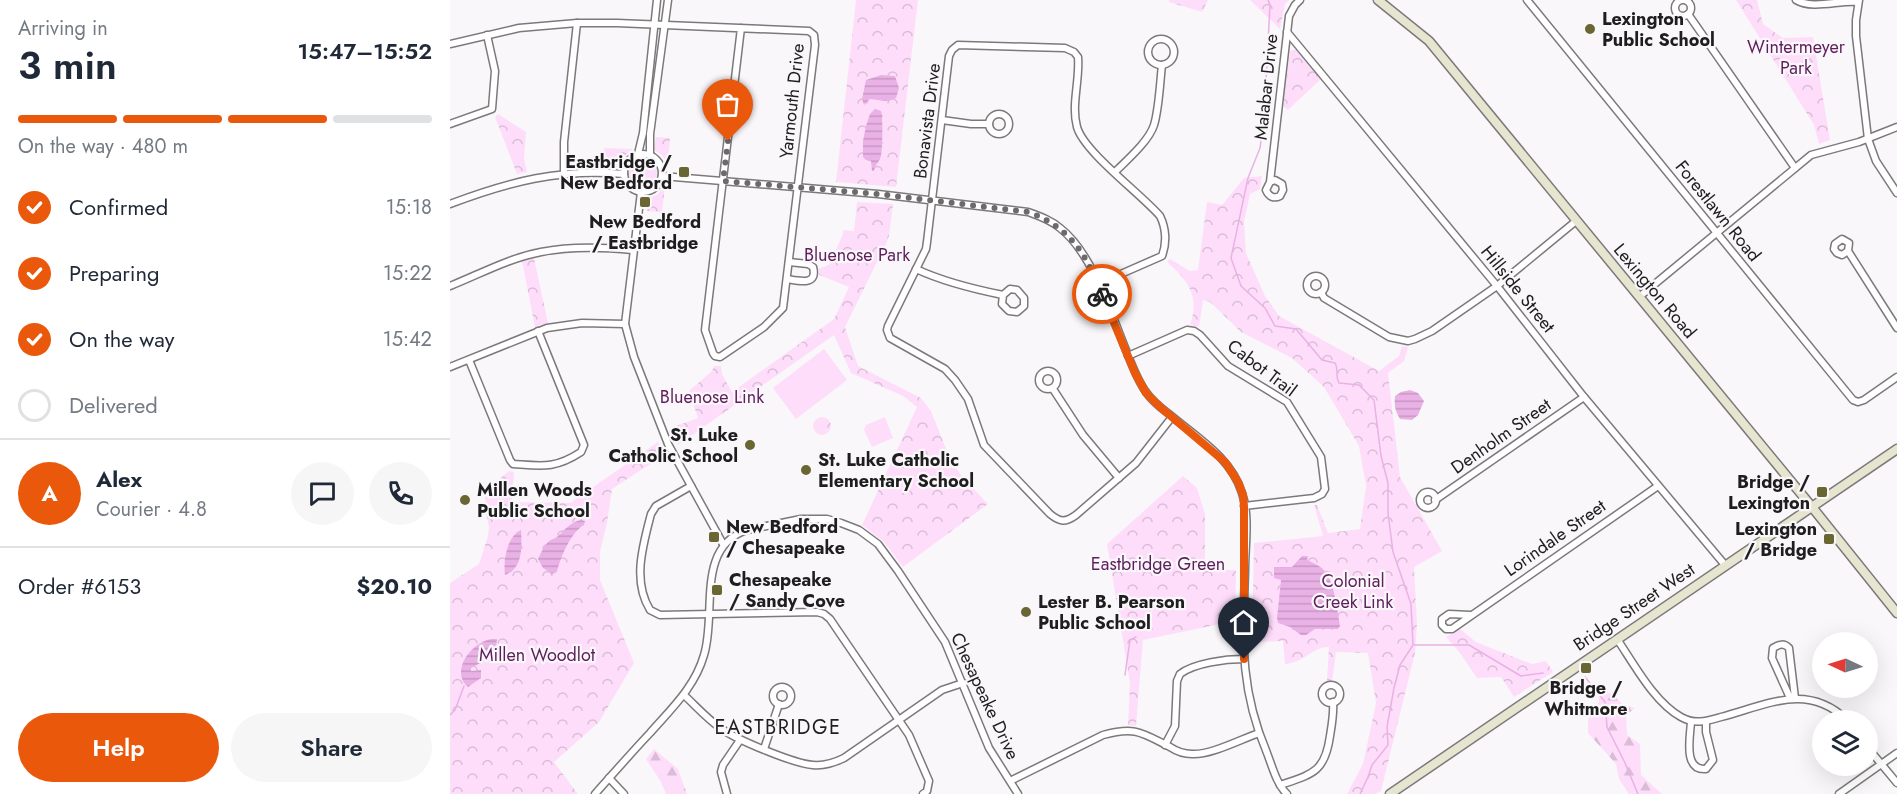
<!DOCTYPE html>
<html lang="en">
<head>
<meta charset="utf-8">
<style>
	body { margin:0; font-family:Jost,sans-serif; background:#f6f6f7; color:#1f2937; height:100vh; display:flex; flex-direction:column; font-size:22px; white-space:nowrap }
	* { box-sizing:border-box; margin:0 }
	p { font-size:20px; color:#747a83 }
	.icon { flex:none; width:33px; height:33px; fill:none; stroke:currentColor; stroke-width:2; stroke-linecap:round; stroke-linejoin:round }
	.map { position:relative; flex:1; overflow:hidden }
	.drawer { display:flex; flex-direction:column; background:#fff; width:450px }
	.drawer>* { flex:none }
	.needle { width:39px; rotate:274deg }
	.fabs { position:absolute; left:1362px; top:632px; display:grid; gap:12px }
	.fabs a { display:grid; place-items:center; width:66px; height:66px; border-radius:50%; background:#fff; box-shadow:0 6px 24px #0002; font-size:30px }
	.pin { position:absolute; display:grid; place-items:center; width:51px; height:51px; color:#fff; margin:-62px -26px; border-radius:50% 50% 50% 0; rotate:-45deg; box-shadow:0 0 6px #0007 }
	.pin .icon { rotate:45deg }
	.courier { position:absolute; display:grid; place-items:center; width:60px; height:60px; margin:-30px; border:4px solid #ea580c; border-radius:50%; background:#fff; color:#222; box-shadow:0 2px 8px #0007 }
	.headline em { font-style:normal; font-weight:600 }
	.headline div { display:flex; flex-direction:column-reverse }
	.headline { display:flex; align-items:center; justify-content:space-between; height:102px; padding:0 18px }
	h1 { font-size:39px; font-weight:600; line-height:45px }
	.bar { display:grid; grid-template-columns:repeat(4,1fr); gap:9px 6px; align-content:center; height:72px; padding:0 18px }
	.bar i { height:8px; border-radius:4px; background:#e0e1e3 }
	.bar .active { background:#ea580c }
	.bar p { grid-column:span 4 }
	.line { display:flex; align-items:center; gap:15px; padding:0 18px; border-top:2px solid #e0e1e3 }
	.line div { flex:1 }
	.round { display:grid; place-items:center; flex:none; width:63px; height:63px; border-radius:32px; background:#f6f6f7 }
	ol { padding:0 18px; list-style:none }
	li { display:flex; align-items:center; gap:18px; height:66px }
	li p { margin-inline-start:auto }
	li .icon { padding:6px; border-radius:50%; background:#ea580c; color:#fff; stroke-width:4 }
	li:last-child { color:#747a83 }
	li i { width:33px; height:33px; border:3px solid #e0e1e3; border-radius:50% }
	.primary-button { display:flex; gap:12px; margin-top:auto; padding:12px 18px }
	.primary-button a { flex:1; height:69px; border-radius:36px; background:#ea580c; color:#fff; font-size:24px; font-weight:600; line-height:69px; text-align:center }
	.primary-button a+a { background:#f6f6f7; color:#1f2937 }
	main { display:flex; flex:1; min-height:0 }
	.map>svg:first-child { display:block }
	.green { fill:#feddfb }
	.forest { fill:url(#forest-firs) }
	.park { fill:url(#park-crowns) }
	.water { fill:url(#water-rules) }
	.lines { fill:none; stroke-linecap:round; stroke-linejoin:round }
	.stream { stroke:#e9b1e5; stroke-width:1.5 }
	.street-casing { stroke:#7c797b; stroke-width:9 }
	.secondary-casing { stroke:#7c797b; stroke-width:11 }
	.street { stroke:#fff; stroke-width:6 }
	.secondary { stroke:#e6e5d0; stroke-width:8 }
	.done { stroke:#6c6a6c; stroke-width:6; stroke-dasharray:0 10.8 }
	.route { stroke:#ea580c; stroke-width:8 }
	.poi-dot { fill:#6a6633; stroke:#faf7fa; stroke-width:2 }
	.labels { text-anchor:middle; dominant-baseline:central; stroke-width:4.5; stroke-linejoin:round; paint-order:stroke }
	.poi-label { font-size:18px; font-weight:bold; fill:#1f1e1f; stroke:#faf7fa; text-anchor:start }
	.park-label { font-size:18px; fill:#5e1e5c; stroke:#faf7fa }
	.street-label { font-size:18px; fill:#1f1e1f; stroke:#faf7fa }
	.neighbourhood-label { font-size:20px; letter-spacing:1.5px; fill:#1f1e1f; stroke:#faf7fa }
</style>
</head>
<body>
<main>
<section class="drawer">
<div class="headline"><div><h1>3 min</h1><p>Arriving in</p></div><em>15:47–15:52</em></div>
<div class="bar"><i class="active"></i><i class="active"></i><i class="active"></i><i></i><p>On the way · 480 m</p></div>
<ol>
<li><svg class="icon" aria-label="check" viewBox="0 0 24 24"><path d="M5 12l5 5 9-10"/></svg>Confirmed<p>15:18</p></li>
<li><svg class="icon" aria-label="check" viewBox="0 0 24 24"><path d="M5 12l5 5 9-10"/></svg>Preparing<p>15:22</p></li>
<li><svg class="icon" aria-label="check" viewBox="0 0 24 24"><path d="M5 12l5 5 9-10"/></svg>On the way<p>15:42</p></li>
<li><i></i>Delivered</li>
</ol>
<div class="line" style="height:108px"><b class="round" style="background:#ea580c;color:#fff">A</b><div><b>Alex</b><p>Courier · 4.8</p></div><a class="round"><svg class="icon" aria-label="chat" viewBox="0 0 24 24"><path d="M4 5h16v11H9l-5 4z"/></svg></a><a class="round"><svg class="icon" aria-label="phone" viewBox="0 0 24 24"><path d="M5 4h4l2 5-3 2q2 4 5 5l2-3 5 2v4C11 20 4 13 5 4z"/></svg></a></div>
<div class="line" style="height:78px"><div>Order #6153</div><b>$20.10</b></div>
<div class="primary-button"><a>Help</a><a>Share</a></div>
</section>
<div class="map">
<svg width="1447" height="794" viewBox="0 0 1447 794">
	<defs>
		<pattern id="forest-firs" width="22" height="20" patternUnits="userSpaceOnUse" patternTransform="scale(1.5)"><rect width="22" height="20" fill="#feddfb"/><path d="M5 1l3.5 6h-7zM16 11l3.5 6h-7z" fill="#d9bdd7"/></pattern>
		<pattern id="park-crowns" width="20" height="18" patternUnits="userSpaceOnUse" patternTransform="scale(1.5)"><rect width="20" height="18" fill="#feddfb"/><path d="M2 6a3 3 0 1 1 6 0M12 15a3 3 0 1 1 6 0" fill="none" stroke="#d9bdd7"/></pattern>
		<pattern id="water-rules" width="6" height="5" patternUnits="userSpaceOnUse" patternTransform="scale(1.5)"><rect width="6" height="5" fill="#e9b1e5"/><path d="M0 2.5h6" fill="none" stroke="#c798c4"/></pattern>
	</defs>
	<rect width="100%" height="100%" fill="#faf7fa"/>
	<g class="green">
		<path d="M374,349L397,380L346,419L323,388Z"/>
		<path d="M435,417L443,438L422,447L414,430L416,425Z"/>
	</g>
	<g class="forest">
		<path d="M1148,688L1164,695L1173,705L1185,708L1176,715L1177,735L1190,744L1191,775L1212,794H1179L1169,779L1166,764L1138,733V719L1149,702Z"/>
		<path d="M204,749L228,769L237,794H216L211,782L196,759Z"/>
	</g>
	<g class="park">
		<path d="M406,0H468L446,187L386,182Z"/>
		<path d="M719,0H758L752,12L719,2Z"/>
		<path d="M800,0H839L835,4L830,29Z"/>
		<path d="M1286,0H1307L1313,24L1333,38L1363,37L1380,140L1369,144L1364,125Z"/>
		<path d="M846,49L871,79L838,110L833,106L840,51Z"/>
		<path d="M48,114L76,132L74,159L77,172L67,174L45,117Z"/>
		<path d="M206,137L220,138L218,164L212,155L204,150Z"/>
		<path d="M154,148L183,149L172,158L168,166L155,165Z"/>
		<circle cx="193" cy="173" r="14"/>
		<path d="M812,176L810,189L800,194L794,222L796,253L815,296L829,316L929,371L949,356L952,346L958,347L954,361L938,373L950,477L992,551L964,567L967,624L965,653L931,791L925,794H897L913,764L926,703L918,653L886,652L882,682L877,681L879,647C864,646 853,663 835,664L833,641L802,642L804,543L873,536L864,505H867L878,533L910,529L916,486L909,446L874,387L842,358L791,332L760,302L753,300L749,327L740,325C750,297 738,280 717,262L720,259L740,271L748,270L757,202L772,205L794,178Z"/>
		<path d="M215,186L212,212L197,211L198,198L207,195Z"/>
		<path d="M407,202L443,204L439,236L436,244L395,327L408,366L471,398L481,411L500,459L513,478L538,504L453,567L434,542L412,525L467,407L453,396L401,373L384,335L228,445L221,428L248,418L239,391L262,371L264,366H271L272,374L282,392L384,319L399,287L369,275L368,269L379,265L393,234V230L404,231Z"/>
		<path d="M84,258L98,323L85,327L72,261Z"/>
		<circle cx="372" cy="426" r="9"/>
		<path d="M208,442L214,455L162,489L157,523L150,552V580L184,663L149,722L104,762L128,794H0V583L29,564L38,536L39,527L35,509L37,505L33,493L59,471L64,472L62,502L120,503Z"/>
		<path d="M733,476L747,488L755,514V570H786L785,621L693,640L686,726L678,725L680,683L657,544Z"/>
		<path d="M1010,629L1026,642L1082,664L1096,661L1103,672L1064,697L1051,677L1027,678L1010,653L996,637Z"/>
	</g>
	<g class="water">
		<path d="M431,75L445,76L449,88L446,98L436,101L420,99L414,105L412,99L416,80Z"/>
		<path d="M425,109L431,111C433,116 433,154 430,159C427,164 425,165 424,171H422L421,161L416,160L413,157V141L416,126L420,114Z"/>
		<path d="M960,390L968,393L974,401L968,415L962,420L950,419C945,411 944,405 945,396L951,392Z"/>
		<path d="M131,520L135,521L134,525C121,532 110,558 107,572L102,574L93,568L88,559C91,553 94,546 98,542C101,539 104,539 107,537C115,530 120,522 131,520Z"/>
		<path d="M71,530C72,546 73,569 55,575C53,561 57,536 71,530Z"/>
		<path d="M852,556H858L857,560C864,563 873,567 877,574C884,585 888,612 890,626L888,629H865L856,635H851L840,627L828,623L827,618L831,580L824,578V567H842Z"/>
		<path d="M41,639H47L46,647L34,654V661L21,668V671L31,670V678L18,687C0,672 20,643 41,639Z"/>
	</g>
	<g class="lines">
		<g class="stream">
			<path d="M818,0L820,5L814,118L810,148L798,178L781,258L791,286L815,308L825,326L846,329L872,360L885,363C889,370 885,376 889,383L909,385L924,400L931,456L938,483V513L943,552L961,604L963,645L950,665L944,688L937,727L938,745L922,765L918,777L910,794"/>
			<path d="M964,645H1019L1071,676L1093,673"/>
			<path d="M675,675L680,640L686,637"/>
			<path d="M1135,677L1155,702L1157,727L1175,763L1188,794"/>
			<path d="M0,715L5,710L14,686"/>
		</g>
		<defs>
			<g id="street">
				<path d="M1077,0L1403,400L1408,402L1414,400L1447,377"/>
				<path d="M1346,0C1363,10 1389,0 1408,2"/>
				<path d="M1409,0L1406,20V36L1418,139L1426,161L1447,193"/>
				<circle cx="1233" cy="8" r="8"/>
				<path d="M1238,14L1345,168"/>
				<path d="M837,32L1047,286L1134,397L1275,565"/>
				<circle cx="711" cy="52" r="13"/>
				<path d="M0,44L69,28L127,23H167L359,31L364,35L365,45L333,308L314,327L270,357L265,356L263,353L255,330L291,28"/>
				<circle cx="549" cy="124" r="10"/>
				<path d="M492,120L521,124H539"/>
				<path d="M0,124L42,109L45,71L37,35"/>
				<circle cx="193" cy="173" r="19"/>
				<path d="M188,154L193,133L207,0"/>
				<path d="M200,155V134L218,0"/>
				<path d="M665,172C677,160 699,141 704,125C709,109 710,82 712,65"/>
				<path d="M114,173V142L127,23"/>
				<path d="M212,176L428,194L578,212C589,216 601,220 610,228C643,253 662,317 678,355C683,368 688,381 696,392C702,401 711,408 719,414C746,437 781,457 792,493C800,516 795,546 795,570C793,639 789,687 817,753C822,766 827,785 837,794"/>
				<path d="M820,182L825,180L832,184L833,190L830,196C824,199 819,197 816,190L820,182L839,16L845,5L850,0"/>
				<path d="M191,192L175,324L184,357L218,444L273,544"/>
				<path d="M0,204C58,182 111,168 174,174"/>
				<path d="M1398,251L1392,255L1387,253L1384,249L1385,244L1392,239L1399,243L1398,251L1447,328"/>
				<path d="M466,269C494,282 523,289 553,295L560,289L567,290L574,298V306L567,312L559,311L552,304L553,295"/>
				<circle cx="866" cy="285" r="9"/>
				<path d="M337,279C349,281 368,286 363,267L358,264L339,262"/>
				<path d="M648,284L712,256C717,243 716,228 710,216C691,194 634,152 627,127C621,105 630,80 628,57L624,52L615,48L508,45L502,50L499,56L477,242L476,249L438,326L437,330L440,338L495,369L505,380L518,399L534,445L600,514C610,522 615,523 626,515L686,463L722,417"/>
				<path d="M0,286C30,274 59,258 91,252C120,246 153,247 183,250"/>
				<path d="M871,292L874,298L939,337L958,341L965,339L982,331L1047,286L1126,221"/>
				<path d="M1189,297L1361,155L1409,142L1447,127"/>
				<path d="M678,356L737,330L744,331L750,335L778,366L837,402L871,457L875,489L872,494L864,498L794,506"/>
				<path d="M19,360L60,460L63,464C92,466 105,469 131,452L134,445L88,331"/>
				<path d="M0,367L97,328L132,323L175,324"/>
				<circle cx="598" cy="380" r="9"/>
				<path d="M603,389L633,435L669,478"/>
				<path d="M241,486L206,506L201,514C193,545 182,581 200,610L210,615L367,612L374,614L380,619L459,735L479,781L477,791L473,794"/>
				<circle cx="978" cy="500" r="8"/>
				<path d="M985,500L1134,397"/>
				<path d="M1020,615L999,614L992,619V625L996,629H1002L1208,486"/>
				<path d="M1167,639C1184,664 1204,702 1231,717C1245,725 1257,721 1271,717C1317,705 1357,682 1397,720"/>
				<circle cx="881" cy="694" r="9"/>
				<circle cx="332" cy="696" r="9"/>
				<path d="M234,695C246,706 258,720 272,729C287,740 345,764 363,765C375,766 384,763 394,758L492,690L513,683"/>
				<path d="M1340,698L1322,658L1323,648C1330,644 1334,643 1339,648L1345,698"/>
				<path d="M1241,722C1240,737 1233,771 1256,769L1263,760L1256,732V722"/>
				<path d="M715,745L725,726L727,681L730,674C744,663 776,659 794,659"/>
				<path d="M1418,748L1447,783"/>
				<path d="M314,749L329,704"/>
				<path d="M159,778L174,794"/>
				<path d="M560,781L653,735C686,726 692,733 720,747C726,751 734,754 742,754C761,755 789,740 809,733"/>
				<path d="M830,785C863,774 875,772 880,736C882,724 884,713 883,702"/>
				<path d="M145,794C163,774 181,753 200,733C221,709 245,687 254,655C267,614 245,547 297,530L351,519H377L391,523L409,530L428,544L448,571L495,642L539,748L568,794"/>
				<path d="M277,794L271,772L273,765L290,740"/>
				<path d="M1389,794L1447,753"/>
			</g>
			<g id="secondary">
				<path d="M928,0L979,41L1362,507L1447,613"/>
				<path d="M940,794L1447,449"/>
			</g>
		</defs>
		<use href="#street" class="street-casing"/>
		<use href="#secondary" class="secondary-casing"/>
		<use href="#street" class="street"/>
		<use href="#secondary" class="secondary"/>
	</g>
	<g class="lines">
		<path class="done" d="M278,141L273,181L428,194L578,212C620,227 636,254 652,294"/>
		<path class="route" d="M652,294L685,373L696,393L710,407L775,462L788,482L793,495L794,506V659"/>
	</g>
	<g class="poi-dot">
		<circle cx="1140" cy="29" r="6"/>
		<rect x="228" y="166" width="12" height="12" rx="3"/>
		<rect x="189" y="196" width="12" height="12" rx="3"/>
		<circle cx="300" cy="445" r="6"/>
		<circle cx="356" cy="470" r="6"/>
		<rect x="1366" y="486" width="12" height="12" rx="3"/>
		<circle cx="15" cy="500" r="6"/>
		<rect x="258" y="531" width="12" height="12" rx="3"/>
		<rect x="1373" y="533" width="12" height="12" rx="3"/>
		<rect x="261" y="584" width="12" height="12" rx="3"/>
		<circle cx="576" cy="612" r="6"/>
		<rect x="1130" y="662" width="12" height="12" rx="3"/>
	</g>
	<g class="labels">
		<g class="poi-label">
			<text x="1152" y="19">Lexington<tspan x="1152" dy="21">Public School</tspan></text>
			<text x="222" y="162" text-anchor="end">Eastbridge /<tspan x="222" dy="21">New Bedford</tspan></text>
			<text x="195" y="222" text-anchor="middle">New Bedford<tspan x="195" dy="21">/ Eastbridge</tspan></text>
			<text x="288" y="435" text-anchor="end">St. Luke<tspan x="288" dy="21">Catholic School</tspan></text>
			<text x="368" y="460">St. Luke Catholic<tspan x="368" dy="21">Elementary School</tspan></text>
			<text x="1360" y="482" text-anchor="end">Bridge /<tspan x="1360" dy="21">Lexington</tspan></text>
			<text x="27" y="490">Millen Woods<tspan x="27" dy="21">Public School</tspan></text>
			<text x="276" y="527">New Bedford<tspan x="276" dy="21">/ Chesapeake</tspan></text>
			<text x="1367" y="529" text-anchor="end">Lexington<tspan x="1367" dy="21">/ Bridge</tspan></text>
			<text x="279" y="580">Chesapeake<tspan x="279" dy="21">/ Sandy Cove</tspan></text>
			<text x="588" y="602">Lester B. Pearson<tspan x="588" dy="21">Public School</tspan></text>
			<text x="1136" y="688" text-anchor="middle">Bridge /<tspan x="1136" dy="21">Whitmore</tspan></text>
		</g>
		<g class="park-label">
			<text x="1346" y="47">Wintermeyer<tspan x="1346" dy="21">Park</tspan></text>
			<text x="407" y="255">Bluenose Park</text>
			<text x="262" y="397">Bluenose Link</text>
			<text x="708" y="564">Eastbridge Green</text>
			<text x="903" y="581">Colonial<tspan x="903" dy="21">Creek Link</tspan></text>
			<text x="87" y="655">Millen Woodlot</text>
		</g>
		<g class="street-label">
			<text transform="translate(816 87) rotate(-84)">Malabar Drive</text>
			<text transform="translate(342 101) rotate(-84)">Yarmouth Drive</text>
			<text transform="translate(477 121) rotate(-83)">Bonavista Drive</text>
			<text transform="translate(1268 211) rotate(51)">Forestlawn Road</text>
			<text transform="translate(1068 289) rotate(51)">Hillside Street</text>
			<text transform="translate(1205 291) rotate(50)">Lexington Road</text>
			<text transform="translate(812 368) rotate(37)">Cabot Trail</text>
			<text transform="translate(1051 436) rotate(-35)">Denholm Street</text>
			<text transform="translate(1105 538) rotate(-35)">Lorindale Street</text>
			<text transform="translate(1184 607) rotate(-34)">Bridge Street West</text>
			<text transform="translate(535 696) rotate(65)">Chesapeake Drive</text>
		</g>
		<g class="neighbourhood-label">
			<text x="328" y="727">EASTBRIDGE</text>
		</g>
	</g>
</svg>
<div class="fabs">
<a><svg class="needle" viewBox="-14 -14 28 28"><path d="M0-13l5 13h-10z" fill="#e53935"/><path d="M0 13l5-13h-10z" fill="#747a83"/></svg></a>
<a><svg class="icon" aria-label="layers" viewBox="0 0 24 24"><path d="M12 4l9 5-9 5-9-5zM3 14l9 5 9-5"/></svg></a>
</div>
<div class="pin" style="left:278px;top:141px;background:#ea580c"><svg class="icon" aria-label="bag" viewBox="0 0 24 24"><path d="M5 8h14l-1 12H6zM9 8a3 3 0 0 1 6 0"/></svg></div>
<div class="pin" style="left:794px;top:659px;background:#1f2937"><svg class="icon" aria-label="home" viewBox="0 0 24 24"><path d="M3 11l9-7 9 7M6 9v11h12V9"/></svg></div>
<div class="courier" style="left:652px;top:294px"><svg class="icon" aria-label="bike" viewBox="0 0 24 24"><circle cx="6" cy="16" r="4"/><circle cx="18" cy="16" r="4"/><path d="M6 16l4-8h5l3 8M10 8l3 8H6M13 5h3"/></svg></div>
</div>
</main>
</body>
</html>
